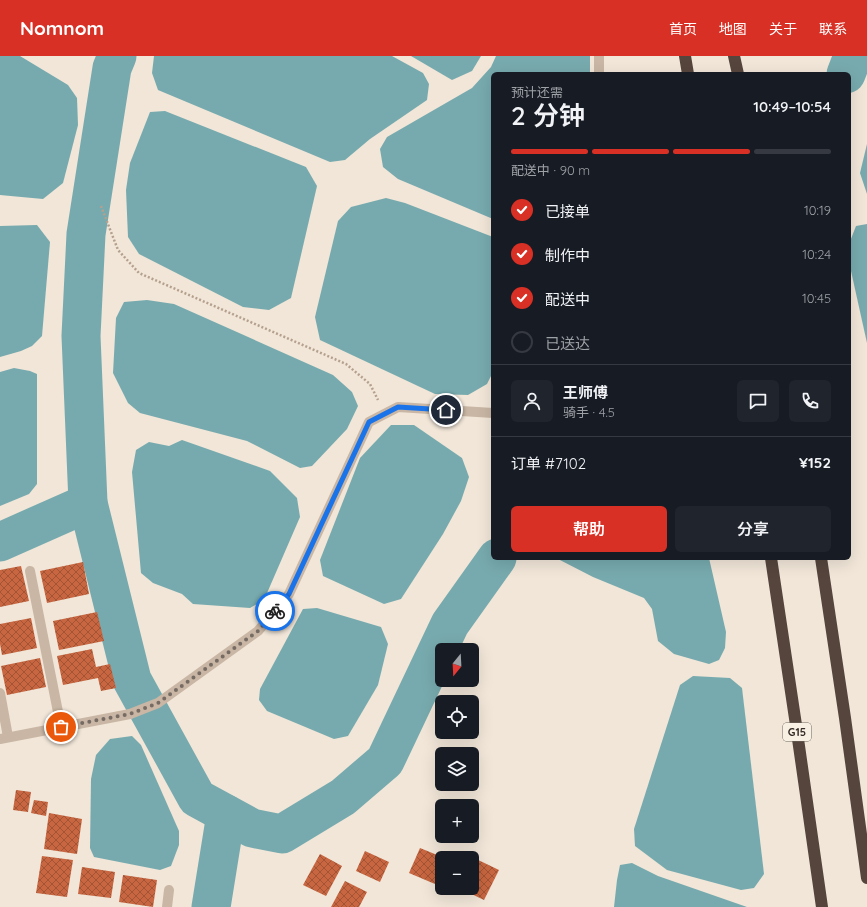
<!DOCTYPE html>
<html lang="zh">
<head>
<meta charset="utf-8">
<style>
	body { margin:0; font-family:Quicksand,"Noto Sans SC",sans-serif; background:#20242c; color:#f1f3f6; height:100vh; display:flex; flex-direction:column; font-size:15px; white-space:nowrap }
	* { box-sizing:border-box; margin:0 }
	p { font-size:13px; color:#9ea1a6 }
	.icon { flex:none; width:22px; height:22px; fill:none; stroke:currentColor; stroke-width:2; stroke-linecap:round; stroke-linejoin:round }
	.map { position:relative; flex:1; overflow:hidden }
	.panel { position:absolute; left:491px; top:16px; width:360px; height:488px; display:flex; flex-direction:column; background:#171b24; border-radius:6px; box-shadow:0 4px 16px #0002 }
	.panel>* { flex:none }
	.needle { width:26px; rotate:198deg }
	.buttons { position:absolute; left:435px; top:587px; display:grid; gap:8px }
	.buttons a { display:grid; place-items:center; width:44px; height:44px; border-radius:6px; background:#171b24; box-shadow:0 4px 16px #0002; font-size:20px }
	.pin { position:absolute; display:grid; place-items:center; width:34px; height:34px; color:#fff; margin:-17px; border:2px solid #fff; border-radius:50%; box-shadow:0 1px 4px #0007 }
	.courier { position:absolute; display:grid; place-items:center; width:40px; height:40px; margin:-20px; border:3px solid #1a73e8; border-radius:50%; background:#fff; color:#222; box-shadow:0 1px 5px #0007 }
	.overview em { font-style:normal; font-weight:600 }
	.overview div { display:flex; flex-direction:column-reverse }
	.overview { display:flex; align-items:center; justify-content:space-between; height:68px; padding:0 20px }
	h1 { font-size:26px; font-weight:600; line-height:30px }
	.bar { display:grid; grid-template-columns:repeat(4,1fr); gap:6px 4px; align-content:center; height:48px; padding:0 20px }
	.bar i { height:5px; border-radius:3px; background:#363941 }
	.bar .current { background:#d93025 }
	.bar p { grid-column:span 4 }
	.line { display:flex; align-items:center; gap:10px; padding:0 20px; border-top:1px solid #363941 }
	.line div { flex:1 }
	.round { display:grid; place-items:center; flex:none; width:42px; height:42px; border-radius:6px; background:#20242c }
	ol { padding:0 20px; list-style:none }
	li { display:flex; align-items:center; gap:12px; height:44px }
	li p { margin-inline-start:auto }
	li .icon { padding:4px; border-radius:50%; background:#d93025; color:#fff; stroke-width:4 }
	li:last-child { color:#9ea1a6 }
	li i { width:22px; height:22px; border:2px solid #363941; border-radius:50% }
	.action { display:flex; gap:8px; margin-top:auto; padding:8px 20px }
	.action a { flex:1; height:46px; border-radius:6px; background:#d93025; color:#fff; font-size:16px; font-weight:600; line-height:46px; text-align:center }
	.action a+a { background:#20242c; color:#f1f3f6 }
	header { display:flex; align-items:center; gap:24px; box-sizing:border-box; height:56px; padding:0 20px; background:#d93025; color:#fff }
	header strong { font-size:19px }
	nav { display:flex; gap:22px; margin-inline-start:auto; font-size:14px }
	.map>svg:first-child { display:block }
	.water { fill:#77aaae }
	.lines { fill:none; stroke-linecap:round; stroke-linejoin:round }
	.river { stroke:#77aaae; stroke-width:39 }
	.building { fill:url(#building-cross-hatch) }
	.path { stroke:#b5a08e; stroke-width:2.5; stroke-dasharray:2 2; stroke-linecap:butt }
	.lane { stroke:#c9b6a4; stroke-width:10 }
	.street { stroke:#c9b6a4; stroke-width:10 }
	.highway { stroke:#55453d; stroke-width:12 }
	.done { stroke:#766c64; stroke-width:4; stroke-dasharray:0 7.2 }
	.route { stroke:#1a73e8; stroke-width:5 }
	.labels { text-anchor:middle; dominant-baseline:central; stroke-width:3; stroke-linejoin:round; paint-order:stroke }
	.shield { fill:#f9f0e4; stroke:#6f665f; stroke-width:1 }
	.shield-label { font-size:11px; font-weight:bold; fill:#342b26 }
</style>
</head>
<body>
<header>
<strong>Nomnom</strong>
<nav><a>首页</a><a>地图</a><a>关于</a><a>联系</a></nav>
</header>
<div class="map">
<svg width="867" height="851" viewBox="0 0 867 851">
	<defs>
		<pattern id="building-cross-hatch" width="8" height="8" patternUnits="userSpaceOnUse"><rect width="8" height="8" fill="#c76640"/><path d="M0 0l8 8M0 8l8-8" fill="none" stroke="#a25435"/></pattern>
	</defs>
	<rect width="100%" height="100%" fill="#f1e6d8"/>
	<g class="water">
		<path d="M0,0H20L68,29L77,42L78,69L63,127L43,143L0,139Z"/>
		<path d="M154,0H392L423,17L429,28L427,44L370,83L345,104L330,106L158,34L152,17Z"/>
		<path d="M411,0H481L472,15L452,24Z"/>
		<path d="M496,0H590V18H493V163L398,123L383,111L380,93L387,81L472,32L491,11Z"/>
		<path d="M165,55L306,111L317,130L291,242L269,254L243,251L139,198L128,181L126,134L130,107L150,56Z"/>
		<path d="M867,88V138L860,117Z"/>
		<path d="M386,142L405,147L493,181V316L487,328L468,339L435,338L320,284L315,261L338,165L351,151Z"/>
		<path d="M867,168V287L849,206V188L856,170Z"/>
		<path d="M37,169L50,186L42,280L32,290L21,295L0,301V170Z"/>
		<path d="M147,244L174,248L333,319L352,336L358,350L347,373L312,410L300,412L247,385L140,357L128,347L113,317L116,262L124,246Z"/>
		<path d="M14,312L30,315L37,318V428L29,438L0,450V316Z"/>
		<path d="M391,369H414L462,402L469,421L461,445L443,478L401,543L384,548L323,520L320,504L360,402Z"/>
		<path d="M182,384L270,415L297,442L300,461L264,544L250,552L193,548L182,538L153,527L141,517L132,416L136,394L149,386L169,390Z"/>
		<path d="M556,502H709L726,576L725,592L719,604L709,608L674,598L658,585L652,553L644,542L593,521Z"/>
		<path d="M317,552L381,571L388,588L378,629L348,680L334,683L267,655L259,644L260,633L303,553Z"/>
		<path d="M693,620L730,622L742,632L764,818L754,832L741,834L667,814L635,790L634,773L680,629Z"/>
		<path d="M132,680L141,689L179,775V789L171,810L160,814L94,801L90,792L91,723L96,699L110,683Z"/>
		<path d="M632,807L658,820L747,851H614L617,824L620,809Z"/>
	</g>
	<g class="lines">
		<g class="river">
			<path d="M117,0L112,12L86,178L81,280L88,447L132,624L197,742L252,772L282,778L343,741L385,705L450,568L497,502"/>
			<path d="M846,18L853,0"/>
			<path d="M0,486L88,447"/>
			<path d="M211,851L226,758"/>
		</g>
	</g>
	<g class="building">
		<path d="M83,506L89,538L47,547L40,515Z"/>
		<path d="M21,510L29,545L0,551V514Z"/>
		<path d="M97,556L104,585L59,594L53,565Z"/>
		<path d="M31,562L37,592L2,599L0,588V568Z"/>
		<path d="M92,593L96,611L110,608L116,632L101,635L98,622L63,629L57,600Z"/>
		<path d="M40,602L46,631L7,639L1,610Z"/>
		<path d="M16,734L31,736L28,756L13,754Z"/>
		<path d="M34,744L48,746L46,760L31,757Z"/>
		<path d="M49,757L82,763L77,798L44,793Z"/>
		<path d="M420,792L442,801V831L409,817Z"/>
		<path d="M365,795L389,806L380,826L356,815Z"/>
		<path d="M320,798L342,810L326,840L303,829Z"/>
		<path d="M42,800L73,804L67,841L36,837Z"/>
		<path d="M472,801L499,814L484,844L459,832H472Z"/>
		<path d="M82,811L115,816L111,842L78,838Z"/>
		<path d="M123,819L157,824L153,851L119,846Z"/>
		<path d="M345,825L367,836L359,851H331Z"/>
	</g>
	<g class="lines">
		<path class="path" d="M101,150L118,194L139,217L346,308L370,328L378,344"/>
		<g class="lane">
			<path d="M599,18V0"/>
			<path d="M30,515L61,671"/>
			<path d="M0,637L8,681"/>
			<path d="M130,658L158,647L258,575L289,538L369,366L398,351L493,357"/>
			<path d="M167,851L169,834"/>
		</g>
		<path class="street" d="M0,683L130,658"/>
		<g class="highway">
			<path d="M685,0L688,18"/>
			<path d="M734,0L738,18"/>
			<path d="M771,502L796,669L822,851"/>
			<path d="M821,502L845,662L867,822"/>
		</g>
	</g>
	<g class="lines">
		<path class="done" d="M61,671L130,658L158,647L258,575L275,555"/>
		<path class="route" d="M275,555L289,538L369,366L398,351L446,354"/>
	</g>
	<g class="labels">
		<rect class="shield" x="783" y="667" width="28" height="18" rx="3"/>
		<g class="shield-label">
			<text x="797" y="676">G15</text>
		</g>
	</g>
</svg>
<div class="buttons">
<a><svg class="needle" viewBox="-14 -14 28 28"><path d="M0-13l5 13h-10z" fill="#e53935"/><path d="M0 13l5-13h-10z" fill="#9ea1a6"/></svg></a>
<a><svg class="icon" aria-label="locate" viewBox="0 0 24 24"><circle cx="12" cy="12" r="6"/><path d="M12 2v4M12 18v4M2 12h4M18 12h4"/></svg></a>
<a><svg class="icon" aria-label="layers" viewBox="0 0 24 24"><path d="M12 4l9 5-9 5-9-5zM3 14l9 5 9-5"/></svg></a>
<a>+</a>
<a>−</a>
</div>
<div class="pin" style="left:61px;top:671px;background:#ea580c"><svg class="icon" aria-label="bag" viewBox="0 0 24 24"><path d="M5 8h14l-1 12H6zM9 8a3 3 0 0 1 6 0"/></svg></div>
<div class="pin" style="left:446px;top:354px;background:#1f2937"><svg class="icon" aria-label="home" viewBox="0 0 24 24"><path d="M3 11l9-7 9 7M6 9v11h12V9"/></svg></div>
<div class="courier" style="left:275px;top:555px"><svg class="icon" aria-label="bike" viewBox="0 0 24 24"><circle cx="6" cy="16" r="4"/><circle cx="18" cy="16" r="4"/><path d="M6 16l4-8h5l3 8M10 8l3 8H6M13 5h3"/></svg></div>
<section class="panel">
<div class="overview"><div><h1>2 分钟</h1><p>预计还需</p></div><em>10:49–10:54</em></div>
<div class="bar"><i class="current"></i><i class="current"></i><i class="current"></i><i></i><p>配送中 · 90 m</p></div>
<ol>
<li><svg class="icon" aria-label="check" viewBox="0 0 24 24"><path d="M5 12l5 5 9-10"/></svg>已接单<p>10:19</p></li>
<li><svg class="icon" aria-label="check" viewBox="0 0 24 24"><path d="M5 12l5 5 9-10"/></svg>制作中<p>10:24</p></li>
<li><svg class="icon" aria-label="check" viewBox="0 0 24 24"><path d="M5 12l5 5 9-10"/></svg>配送中<p>10:45</p></li>
<li><i></i>已送达</li>
</ol>
<div class="line" style="height:72px"><a class="round"><svg class="icon" aria-label="person" viewBox="0 0 24 24"><circle cx="12" cy="8" r="4"/><path d="M4 21q1-7 8-7t8 7"/></svg></a><div><b>王师傅</b><p>骑手 · 4.5</p></div><a class="round"><svg class="icon" aria-label="chat" viewBox="0 0 24 24"><path d="M4 5h16v11H9l-5 4z"/></svg></a><a class="round"><svg class="icon" aria-label="phone" viewBox="0 0 24 24"><path d="M5 4h4l2 5-3 2q2 4 5 5l2-3 5 2v4C11 20 4 13 5 4z"/></svg></a></div>
<div class="line" style="height:52px"><div>订单 #7102</div><b>¥152</b></div>
<div class="action"><a>帮助</a><a>分享</a></div>
</section>
</div>
</body>
</html>
